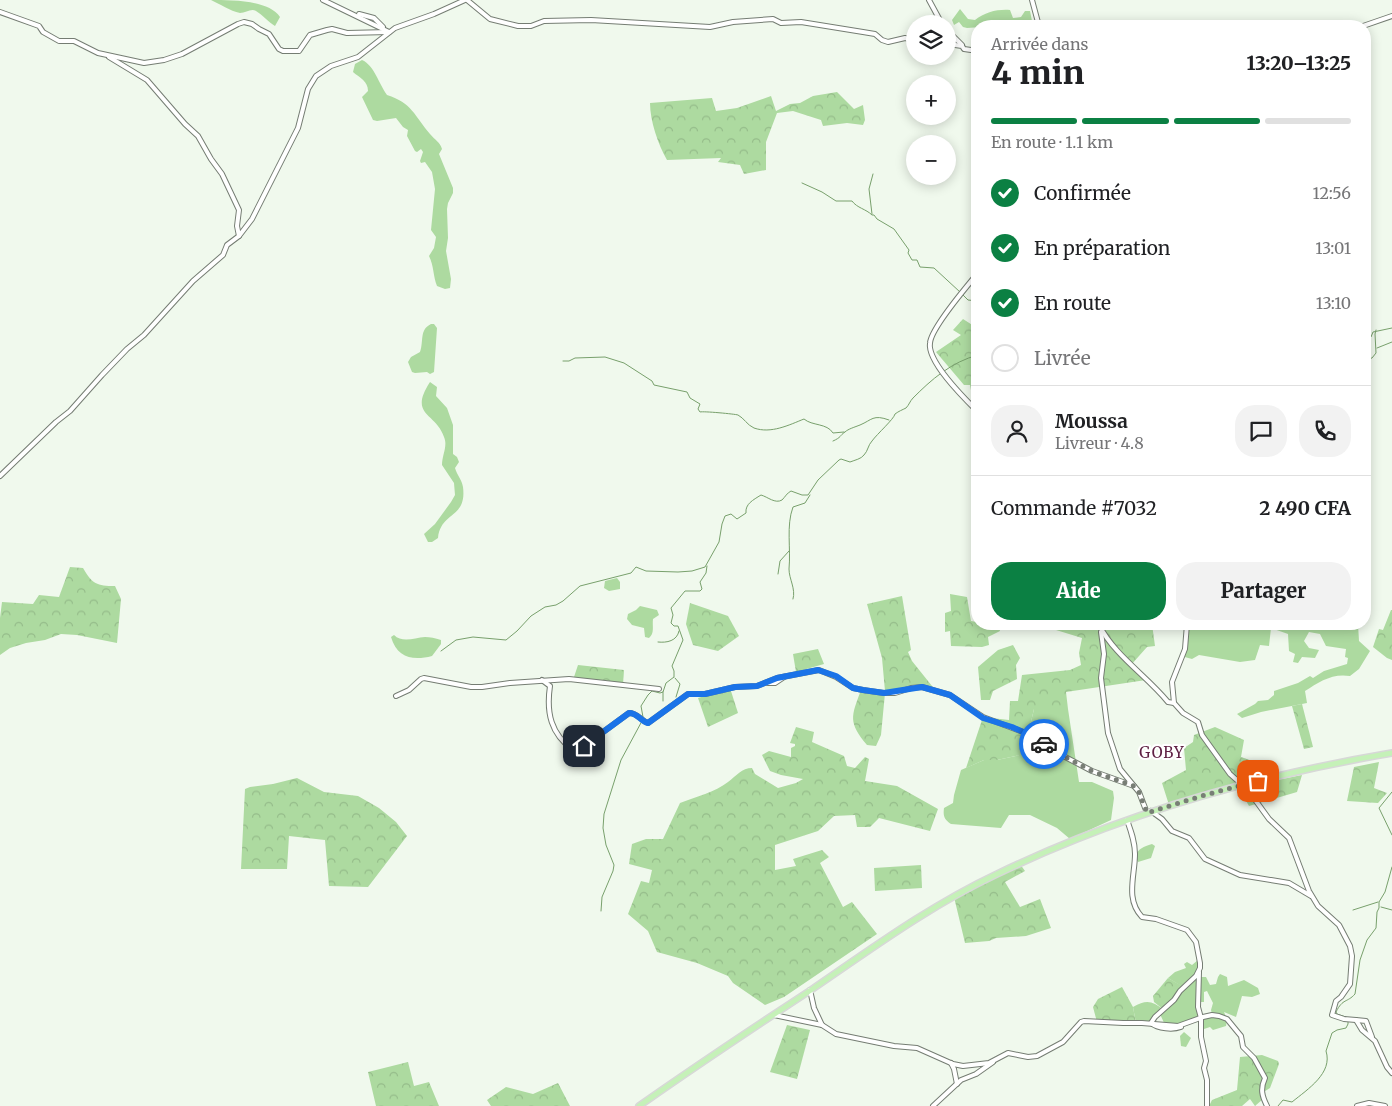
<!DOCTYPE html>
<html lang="fr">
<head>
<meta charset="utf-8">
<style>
	body { margin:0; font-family:Merriweather,serif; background:#f2f2f2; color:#202124; height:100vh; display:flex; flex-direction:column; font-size:19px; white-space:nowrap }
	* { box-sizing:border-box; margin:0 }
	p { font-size:16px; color:#757577 }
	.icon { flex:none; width:28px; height:28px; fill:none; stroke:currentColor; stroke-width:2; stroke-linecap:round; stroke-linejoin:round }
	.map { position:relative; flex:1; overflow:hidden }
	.details { position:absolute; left:971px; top:20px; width:400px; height:610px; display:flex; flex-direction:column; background:#fff; border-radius:20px; box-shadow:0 2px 12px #0003 }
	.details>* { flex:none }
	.buttons { position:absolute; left:906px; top:15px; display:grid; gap:10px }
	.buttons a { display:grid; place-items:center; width:50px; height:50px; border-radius:50%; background:#fff; box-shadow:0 2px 12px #0003; font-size:25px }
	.pin { position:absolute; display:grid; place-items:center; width:42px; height:42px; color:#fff; margin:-21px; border-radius:10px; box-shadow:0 2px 8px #0006 }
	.courier { position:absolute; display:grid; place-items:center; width:50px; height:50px; margin:-25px; border:4px solid #1a73e8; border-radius:50%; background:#fff; color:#222; box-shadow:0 1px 6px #0007 }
	.headline em { font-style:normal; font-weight:800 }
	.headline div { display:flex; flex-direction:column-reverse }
	.headline { display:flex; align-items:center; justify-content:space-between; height:85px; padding:0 20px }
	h1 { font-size:32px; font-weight:800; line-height:38px }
	.bar { display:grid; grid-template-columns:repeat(4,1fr); gap:8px 5px; align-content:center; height:60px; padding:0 20px }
	.bar i { height:6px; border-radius:4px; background:#e0e0e0 }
	.bar .active { background:#0b8043 }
	.bar p { grid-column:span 4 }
	.line { display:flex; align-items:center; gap:12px; padding:0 20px; border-top:1px solid #e0e0e0 }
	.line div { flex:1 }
	.round { display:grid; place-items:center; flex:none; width:52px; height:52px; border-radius:20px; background:#f2f2f2 }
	ol { padding:0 20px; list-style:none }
	li { display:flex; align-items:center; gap:15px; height:55px }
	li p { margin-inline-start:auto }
	li .icon { padding:5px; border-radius:50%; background:#0b8043; color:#fff; stroke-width:4 }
	li:last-child { color:#757577 }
	li i { width:28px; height:28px; border:2px solid #e0e0e0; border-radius:50% }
	.primary-button { display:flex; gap:10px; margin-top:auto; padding:10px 20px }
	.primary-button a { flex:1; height:58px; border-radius:20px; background:#0b8043; color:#fff; font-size:20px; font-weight:800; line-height:58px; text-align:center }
	.primary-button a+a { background:#f2f2f2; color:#202124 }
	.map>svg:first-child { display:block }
	.green { fill:#addaa0; fill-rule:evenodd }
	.forest { fill:url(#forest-crowns) }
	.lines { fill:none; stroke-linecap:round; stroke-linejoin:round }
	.stream { stroke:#78a06c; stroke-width:1 }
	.minor-casing { stroke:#757d73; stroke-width:6 }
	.major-casing { stroke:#d7d8d7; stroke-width:8 }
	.minor { stroke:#fff; stroke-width:4 }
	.major { stroke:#c5f1b8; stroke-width:5 }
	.done { stroke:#787e76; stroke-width:5; stroke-dasharray:0 9 }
	.route { stroke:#1a73e8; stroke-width:6 }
	.labels { text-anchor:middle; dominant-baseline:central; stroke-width:4; stroke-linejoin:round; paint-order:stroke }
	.quarter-label { font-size:15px; letter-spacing:1px; fill:#5f2144; stroke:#fff }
</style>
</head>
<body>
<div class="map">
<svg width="1392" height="1106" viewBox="0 0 1392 1106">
	<defs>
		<pattern id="forest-crowns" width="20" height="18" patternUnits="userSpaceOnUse" patternTransform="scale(1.25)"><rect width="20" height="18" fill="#addaa0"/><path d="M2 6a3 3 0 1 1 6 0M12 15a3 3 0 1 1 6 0" fill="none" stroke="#95bc8a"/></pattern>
	</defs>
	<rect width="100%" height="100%" fill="#f0f9ed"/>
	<g class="green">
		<path d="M211,0C232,0 269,0 280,17L275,26C268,22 263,15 256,11C251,8 246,13 240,13C230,11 220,4 211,0Z"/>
		<path d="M960,9L968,19L975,20C985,12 998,9 1010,10L1013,18L1021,17L1025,11H1030L1033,26H1004L1002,23L996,26L967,28L963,27L959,22L954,25L952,20Z"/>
		<path d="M362,60C374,65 379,84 387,95C412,103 414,115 430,134C435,140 440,142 442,149L439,154L453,188V193L448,203L447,209L448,238L446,251L451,279L450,288L445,289L437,286C433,276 434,266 429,256L434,248L436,237L431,230L435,189L432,172L425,162L421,163L420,161L423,152L421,149L417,152L415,151L407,136L408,130L403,127L396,118L377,121L373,120L362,97L368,91C368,81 360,78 353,72L355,64Z"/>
		<path d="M431,324H434L437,328L434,372L430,374L427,372L415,373L412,372L408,362L411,357L420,352C424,341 419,330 431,324Z"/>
		<path d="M430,382L437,387L436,396L447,408L453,425V454L457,457L459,462L455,468C457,475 462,480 463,487C467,519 441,511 438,538L432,542H428L424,534L435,524L451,502L455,495L454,483L442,465C442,455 448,446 444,437C436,412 408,416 430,382Z"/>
		<path d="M617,578L620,582V589L609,591L604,588L605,581Z"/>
		<path d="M640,606L657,610L659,615L653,619C652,626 655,633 649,638L645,637L644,628L632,625L627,619L628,614L636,610Z"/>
		<path d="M1187,624H1358L1359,641L1370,651L1359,669L1350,676C1332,673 1319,682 1305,691L1307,703L1261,712L1242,718L1237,714L1255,704L1258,701L1268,700L1274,695V691L1298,683L1310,676L1313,678L1324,671L1347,664L1348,658L1345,657L1346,649L1326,646L1320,634L1309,632L1304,641L1309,648L1319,650L1315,658L1302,657L1298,663L1293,662L1295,654L1289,651L1288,634L1271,628L1269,646L1260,645L1255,660L1240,662L1199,655L1192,659L1181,656L1185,649Z"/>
		<path d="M394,635C402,643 414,638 425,637C430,637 435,638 441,640V644L432,656C413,661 397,658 391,637Z"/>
		<path d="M1034,709H1068L1079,782H1092L1113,791L1114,798L1111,820L1070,839L1057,828L1030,815H1009L1001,828L951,824C944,819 943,816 944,808L953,803L954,795L961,770L984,760H997L1029,753L1030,726Z"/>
		<path d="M1152,844L1155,846L1151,858L1138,862L1135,856C1139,848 1143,847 1152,844Z"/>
		<path d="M1198,960L1202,967L1200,968L1199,977H1206L1210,985L1216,984L1218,977L1220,974L1227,977L1228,986L1244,980L1258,988L1260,994L1252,997L1242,996L1236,1017L1224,1012L1227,1019L1226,1026L1213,1030L1210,1027L1201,1030L1200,1019L1178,1026L1165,1025L1160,1014L1151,1023H1136L1133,1007C1147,999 1152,1001 1164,1010L1183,987L1168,978L1175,972L1186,968L1184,964L1187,962L1192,965ZM1207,991L1213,1003L1211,1010L1212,1014L1201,1017L1199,1002H1204V992Z"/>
		<path d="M1184,1032L1191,1038L1186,1047L1181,1046L1180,1036Z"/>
	</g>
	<g class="forest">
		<path d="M837,92L854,109L863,105L865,120L863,125L847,123L823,126L821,120L793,111L777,113L766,142V170L744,174L740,165L718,162L721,158L667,160C658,144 650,121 650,103L712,98L716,111L737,108L771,96L776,111L790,104L800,103L813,96Z"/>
		<path d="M963,319L977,328V406H974L970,385H964L936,352L961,335L953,330Z"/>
		<path d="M70,567L83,568C92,584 97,586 115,586L121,599L117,643L77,635L61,634L45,640L26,643L10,648L0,655V618L2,602L33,604L39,595L59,597Z"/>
		<path d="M950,594L967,597L971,621L977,622L978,624H998L1000,631L988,637L989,645L982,647L951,646L950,631L945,632V613L951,611Z"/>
		<path d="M902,596L911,650L908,652L912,661L936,691L922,687L885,693L881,735L876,746L867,745C848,722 851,717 861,690L885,691L882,658L867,604Z"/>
		<path d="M690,603L728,616L739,636L718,651L693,645L686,624Z"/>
		<path d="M1391,610H1392V660L1387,658L1373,647L1379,629L1383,630Z"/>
		<path d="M1050,624H1152L1155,646L1147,647L1131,665L1146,680L1066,692L1068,709H1034L1030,726V753L997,760H984L966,768L983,717L1009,720L1010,701H1018L1022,675L1070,670L1081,665L1079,653L1082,638L1056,630L1055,625H1050Z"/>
		<path d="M1013,645L1020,658L1016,665L1017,679L993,691L990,700H981L978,667L998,650Z"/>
		<path d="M818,649L824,664L796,672L793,654Z"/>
		<path d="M578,665L624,670L623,685L573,680Z"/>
		<path d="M730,688L738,713L708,727L698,698Z"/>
		<path d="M1302,704L1313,747L1304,749L1292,706Z"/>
		<path d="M796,727L814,732L812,742L844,756L847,766L855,768L865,757L869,759L865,781L897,786L938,809L930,831L879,818L870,827H857L855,815L834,816L818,831L775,845V870L796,866L793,859L822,850L829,857L820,863L843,907L852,902L877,934L784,997L765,1005L733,983L728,976L697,963L657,952L648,931L628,914L641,881L649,883L652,870L629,864L632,844L646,839H663L680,803C696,797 715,792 728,782C736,776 742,768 752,768L755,774L778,788L796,783L803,779L781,775L770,771L762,755L769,751L791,757V748L795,746V744L790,743Z"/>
		<path d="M1215,727L1244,740L1241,757L1261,764L1264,768L1270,769L1272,781L1302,775L1297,792L1249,806L1238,786L1169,805L1162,783L1186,770L1184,748L1193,742L1194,735Z"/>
		<path d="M1379,762L1374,788L1387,793L1378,803L1347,801L1354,767Z"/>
		<path d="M297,778L324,792L358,796L379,808L396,822L407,836L368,887L329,886L325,840L289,836L287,869H241L245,789L250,787L273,784Z"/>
		<path d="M1020,864L1025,871L1005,882L1020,907L1040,899L1051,928L1026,936L996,938L989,941L965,943L954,897Z"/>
		<path d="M921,865L922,888L875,891L874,868Z"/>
		<path d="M1168,978L1184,987L1164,1010L1154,1002L1153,996Z"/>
		<path d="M1122,987L1133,1007L1136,1023L1097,1022L1093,1007L1098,999Z"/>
		<path d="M787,1025L810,1030L797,1079L770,1072Z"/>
		<path d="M1262,1055L1278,1061L1279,1064L1270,1088L1262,1093L1263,1099L1255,1106L1250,1099L1242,1106H1209L1212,1100L1237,1090L1240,1057Z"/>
		<path d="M408,1062L414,1086L429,1082L439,1106H376L368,1072Z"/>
		<path d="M558,1083L570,1106H491L487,1100L506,1087L533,1094Z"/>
	</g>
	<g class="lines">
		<g class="stream">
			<path d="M802,183L822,192L836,201H852C857,208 866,209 872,215H874L877,219L894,229L909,250L908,253L912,260H917L920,267L934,268L960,292"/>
			<path d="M872,214L869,189L873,174"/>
			<path d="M963,295L968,300L978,301"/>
			<path d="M1365,339L1371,337L1373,332L1392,328"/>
			<path d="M1377,348L1392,342"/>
			<path d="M1365,360L1372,358L1376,353L1375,334L1376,330"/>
			<path d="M563,361H569L575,358L605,357L624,363L652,381L654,385L687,392L690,398L700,404L698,409L700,412C703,411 735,414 738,415C744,418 747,425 754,428C771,434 789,425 804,419C812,426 827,423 833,433L844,432"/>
			<path d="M833,441C842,437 839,436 845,432C848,429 855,427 860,425C872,420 873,414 889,420"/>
			<path d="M778,574L780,561L789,551"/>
			<path d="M793,599C796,589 789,579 789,569C791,548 786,526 793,507L805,503L810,495"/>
			<path d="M658,642C667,643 677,641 679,631"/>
			<path d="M441,651L456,640L473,637L506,640L517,631L531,616L545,607L556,605L563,601L580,586L631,573L636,567L646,571L678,572L692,571L705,567L719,542L722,524L725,516L731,514L737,519L746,513C745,504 753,500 761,495C768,497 775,504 782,500C785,497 787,493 791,491L802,495H808L818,480L839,460L841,459L850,462C855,460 861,459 864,455C868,451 868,445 872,441C877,434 894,419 895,414C899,411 902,410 906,408C909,405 910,401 913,398C931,380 951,362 978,355"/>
			<path d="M675,678L680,684L676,697"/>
			<path d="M663,692V701"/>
			<path d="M643,717L641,706L648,695L652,691L660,693L663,692L666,683L674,677V671L672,666L683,640L678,626H674L671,623L673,615L671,608L685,591H700L702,589L700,582L706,573L707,566"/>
			<path d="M1392,792L1379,808L1392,835"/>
			<path d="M1381,907L1392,910"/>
			<path d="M1353,910L1378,902"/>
			<path d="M601,911L602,897L613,871L614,865L606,845L603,828L604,814L621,760L642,721"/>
			<path d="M1346,1017L1337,1014L1336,1012C1343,998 1347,1003 1355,994L1360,960L1367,940L1376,928L1377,912L1379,908V902L1385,892L1392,867"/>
			<path d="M1278,1106L1283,1100L1292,1102C1308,1089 1333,1073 1326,1051L1332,1033L1337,1030L1346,1028L1348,1024V1021"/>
		</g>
		<defs>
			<g id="minor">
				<path d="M323,0L389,32"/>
				<path d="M467,0L490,19L518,26H531L544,21L591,20L710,27L733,22L773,19L781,23L801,22L863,32L875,34L882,40L888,42L905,38L915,40"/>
				<path d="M929,0L942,24"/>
				<path d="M1032,0L1039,26"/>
				<path d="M0,12L39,26L43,32L59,41H74L98,53L144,63L164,60L182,54L238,24L244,22L252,24L259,29L269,34L279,49L283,51H299L310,35L327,30L332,29L347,33L389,32"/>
				<path d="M359,14L374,18L383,27"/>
				<path d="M1363,26L1392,16"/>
				<path d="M948,31L962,45"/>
				<path d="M948,44L962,46L964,49L978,51"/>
				<path d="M109,57L147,80L185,124L198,136L211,159L222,174L239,210L237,226L239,236"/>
				<path d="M978,273C967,286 931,329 930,343C927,362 965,399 978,412"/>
				<path d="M0,476L56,422L70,411L102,375L127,349L144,335L193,281L223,255L227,245L239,236L252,219L298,128L308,89L316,76L331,66L358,57L395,28L434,14L465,0"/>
				<path d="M1099,625C1115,656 1146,675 1168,702L1174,703L1183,713L1198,722L1202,735L1230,774L1248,790L1269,819L1289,838L1309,891L1318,906L1339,925L1350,946L1352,956L1350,984L1341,997L1336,1001L1332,1015L1344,1019L1356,1020L1362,1030L1375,1041L1387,1067L1392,1073"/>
				<path d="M1101,632L1104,654L1101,678L1108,733L1120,769L1139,792L1147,813"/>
				<path d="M542,680L550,686C546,713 551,734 573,750L584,746L629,713C638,713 640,720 648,723L688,694H705L735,687L757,686L777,678L819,670L836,677L853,688L863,690L884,693H895L911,688L922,687L950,695L983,717L1023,732L1039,739L1048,748L1092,771L1134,786"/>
				<path d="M768,683H775L784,677"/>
				<path d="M396,696L409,690L421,679L424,678L471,687H482L510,683L569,679L659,689"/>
				<path d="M1174,703L1172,682L1185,649L1187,624"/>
				<path d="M1151,811L1162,819L1172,831L1189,838L1205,859L1240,875L1289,883L1311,896"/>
				<path d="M1127,820C1131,831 1135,842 1135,854C1135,876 1125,899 1142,917L1156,919L1187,930L1196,942L1200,963V968L1196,976L1180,991L1174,1000L1155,1017L1151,1023C1158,1029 1173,1030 1181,1027"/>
				<path d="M1199,972L1198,1007L1201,1018V1037L1206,1061L1204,1068L1207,1080V1106"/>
				<path d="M810,990L814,1008L822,1025"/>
				<path d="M774,1015L822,1025L836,1034L894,1046L917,1048L953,1064L963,1066L989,1063L1008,1053L1028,1057L1037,1056L1063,1042L1081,1022L1084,1021L1123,1023H1142L1178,1026L1203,1017L1212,1015L1219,1016L1227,1019L1236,1030L1241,1036L1243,1047L1254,1058L1265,1078C1260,1089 1262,1096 1267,1106"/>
				<path d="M1356,1020L1366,1021L1372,1037"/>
				<path d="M951,1063L954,1069L957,1084"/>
				<path d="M933,1106L961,1080L976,1074L993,1062"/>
				<path d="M1357,1106L1369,1103L1385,1106"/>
			</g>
			<path id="major" d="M639,1106C696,1066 753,1028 811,990C871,949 931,905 997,874C1122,814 1255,776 1392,753"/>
		</defs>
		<use href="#minor" class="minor-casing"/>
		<use href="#major" class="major-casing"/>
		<use href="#minor" class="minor"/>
		<use href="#major" class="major"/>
	</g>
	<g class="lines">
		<path class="done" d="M1044,744L1057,753L1092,771L1134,786L1139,792L1147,813L1205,795L1258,781"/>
		<path class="route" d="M584,746L629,713C638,713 640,721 648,723L688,694H705L735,687L757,686L777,678L818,670L836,676L853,688L863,690L884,693L922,687L950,695L983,718L1012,727L1039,739L1044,744"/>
	</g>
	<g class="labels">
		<g class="quarter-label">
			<text x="1162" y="752">GOBY</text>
		</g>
	</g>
</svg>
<div class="buttons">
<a><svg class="icon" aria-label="layers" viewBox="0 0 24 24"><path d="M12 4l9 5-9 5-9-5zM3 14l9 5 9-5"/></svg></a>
<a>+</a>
<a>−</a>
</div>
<div class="pin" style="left:1258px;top:781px;background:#ea580c"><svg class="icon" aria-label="bag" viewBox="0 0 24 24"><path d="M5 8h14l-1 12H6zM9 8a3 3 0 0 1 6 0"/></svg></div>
<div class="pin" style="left:584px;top:746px;background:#1f2937"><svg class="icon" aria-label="home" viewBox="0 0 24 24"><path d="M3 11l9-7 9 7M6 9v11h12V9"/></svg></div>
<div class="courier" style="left:1044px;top:744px"><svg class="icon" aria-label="car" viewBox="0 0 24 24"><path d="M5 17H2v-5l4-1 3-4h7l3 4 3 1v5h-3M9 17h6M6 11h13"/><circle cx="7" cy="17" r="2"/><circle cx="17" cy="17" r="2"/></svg></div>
<section class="details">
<div class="headline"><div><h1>4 min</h1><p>Arrivée dans</p></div><em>13:20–13:25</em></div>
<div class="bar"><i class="active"></i><i class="active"></i><i class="active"></i><i></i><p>En route · 1.1 km</p></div>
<ol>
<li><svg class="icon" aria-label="check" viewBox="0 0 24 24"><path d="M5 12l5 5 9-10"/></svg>Confirmée<p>12:56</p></li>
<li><svg class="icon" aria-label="check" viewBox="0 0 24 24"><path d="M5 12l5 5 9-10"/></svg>En préparation<p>13:01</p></li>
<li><svg class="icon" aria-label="check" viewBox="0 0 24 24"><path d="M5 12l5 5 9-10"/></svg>En route<p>13:10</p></li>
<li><i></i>Livrée</li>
</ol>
<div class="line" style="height:90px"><a class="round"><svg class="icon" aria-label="person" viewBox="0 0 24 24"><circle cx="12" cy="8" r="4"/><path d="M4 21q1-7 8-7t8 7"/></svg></a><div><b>Moussa</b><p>Livreur · 4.8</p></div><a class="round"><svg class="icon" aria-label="chat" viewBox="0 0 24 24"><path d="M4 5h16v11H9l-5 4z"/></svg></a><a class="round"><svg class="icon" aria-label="phone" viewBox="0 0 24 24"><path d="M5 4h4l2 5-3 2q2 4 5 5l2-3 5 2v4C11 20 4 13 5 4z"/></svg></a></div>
<div class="line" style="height:65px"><div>Commande #7032</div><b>2 490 CFA</b></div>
<div class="primary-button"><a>Aide</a><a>Partager</a></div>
</section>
</div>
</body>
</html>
